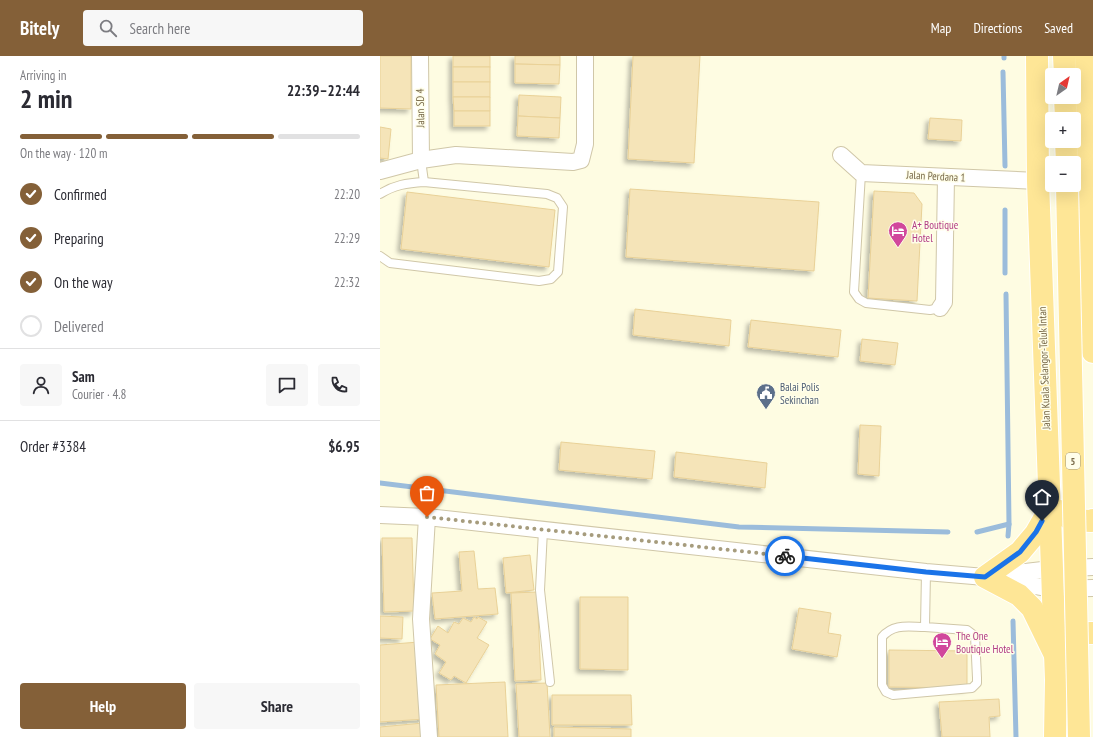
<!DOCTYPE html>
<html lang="en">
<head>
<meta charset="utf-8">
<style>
	body { margin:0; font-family:"PT Sans Narrow",sans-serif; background:#f7f7f7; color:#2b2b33; height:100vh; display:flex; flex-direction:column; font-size:15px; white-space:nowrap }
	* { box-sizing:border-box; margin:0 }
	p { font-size:13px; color:#7c7c81 }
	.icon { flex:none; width:22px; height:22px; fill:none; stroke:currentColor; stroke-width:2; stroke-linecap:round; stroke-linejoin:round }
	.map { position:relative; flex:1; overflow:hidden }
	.drawer { display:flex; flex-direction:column; background:#fff; width:380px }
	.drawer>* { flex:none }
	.needle { width:26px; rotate:34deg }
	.buttons { position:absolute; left:665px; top:12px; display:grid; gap:8px }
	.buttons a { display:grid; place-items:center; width:36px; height:36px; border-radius:4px; background:#fff; box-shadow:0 4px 16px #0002; font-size:20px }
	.pin { position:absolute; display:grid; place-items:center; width:34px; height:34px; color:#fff; margin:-41px -17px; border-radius:50% 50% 50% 0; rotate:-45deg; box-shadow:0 0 4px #0007 }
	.pin .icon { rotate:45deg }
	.courier { position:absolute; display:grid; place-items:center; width:40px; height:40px; margin:-20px; border:3px solid #1a73e8; border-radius:50%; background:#fff; color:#222; box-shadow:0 1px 5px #0007 }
	.headline em { font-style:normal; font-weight:800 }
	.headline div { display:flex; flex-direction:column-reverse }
	.headline { display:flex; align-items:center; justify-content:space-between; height:68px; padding:0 20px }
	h1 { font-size:26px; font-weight:800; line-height:30px }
	.bar { display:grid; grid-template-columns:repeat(4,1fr); gap:6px 4px; align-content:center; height:48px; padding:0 20px }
	.bar i { height:5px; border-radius:3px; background:#e1e1e2 }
	.bar .active { background:#846038 }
	.bar p { grid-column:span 4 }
	.line { display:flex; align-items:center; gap:10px; padding:0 20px; border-top:1px solid #e1e1e2 }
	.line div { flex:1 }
	.round { display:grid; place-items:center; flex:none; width:42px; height:42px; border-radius:4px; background:#f7f7f7 }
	ol { padding:0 20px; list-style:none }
	li { display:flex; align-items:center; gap:12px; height:44px }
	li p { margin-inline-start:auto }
	li .icon { padding:4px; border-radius:50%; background:#846038; color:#fff; stroke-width:4 }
	li:last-child { color:#7c7c81 }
	li i { width:22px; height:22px; border:2px solid #e1e1e2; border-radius:50% }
	.primary-button { display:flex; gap:8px; margin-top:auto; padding:8px 20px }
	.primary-button a { flex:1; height:46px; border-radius:4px; background:#846038; color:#fff; font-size:16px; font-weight:800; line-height:46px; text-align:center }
	.primary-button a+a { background:#f7f7f7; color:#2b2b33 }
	header { display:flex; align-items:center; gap:24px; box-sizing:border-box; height:56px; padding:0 20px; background:#846038; color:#fff }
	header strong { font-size:19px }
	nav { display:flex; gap:22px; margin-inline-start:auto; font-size:14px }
	.search { width:280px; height:36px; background:#f7f7f7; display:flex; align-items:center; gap:10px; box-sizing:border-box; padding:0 14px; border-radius:4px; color:#7c7c81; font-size:15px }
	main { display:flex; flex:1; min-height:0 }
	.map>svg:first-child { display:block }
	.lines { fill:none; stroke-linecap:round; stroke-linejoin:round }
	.stream { stroke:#9bbcdb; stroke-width:5 }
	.building { fill:#f5e4b8; stroke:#e9d197; filter:url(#shadow) }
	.service-casing { stroke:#d0c7a8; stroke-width:10 }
	.minor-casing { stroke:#d0c7a8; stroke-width:18 }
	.trunk-casing { stroke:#fff; stroke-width:24 }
	.service { stroke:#fff; stroke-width:8 }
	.minor { stroke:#fff; stroke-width:16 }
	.trunk { stroke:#fee696; stroke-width:22 }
	.trunk-bridge-casing { stroke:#fff; stroke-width:24; stroke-linecap:butt }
	.trunk-bridge { stroke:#fee696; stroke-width:22 }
	.done { stroke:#a69c7d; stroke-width:4; stroke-dasharray:0 7.2 }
	.route { stroke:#1a73e8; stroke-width:5 }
	.labels { text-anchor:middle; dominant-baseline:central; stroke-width:3; stroke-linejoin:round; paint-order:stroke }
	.shield { fill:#fffeea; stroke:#a09578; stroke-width:1 }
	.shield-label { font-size:10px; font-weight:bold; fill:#776847 }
	.street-label { font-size:11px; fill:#776847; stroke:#fffeea }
	.hotel-label { font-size:11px; fill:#b23c85; stroke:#fffeea; text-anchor:start }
	.service-label { font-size:11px; fill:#4e5e75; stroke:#fffeea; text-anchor:start }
</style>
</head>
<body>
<header>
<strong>Bitely</strong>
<div class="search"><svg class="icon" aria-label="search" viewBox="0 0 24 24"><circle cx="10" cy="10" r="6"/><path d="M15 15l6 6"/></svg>Search here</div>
<nav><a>Map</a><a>Directions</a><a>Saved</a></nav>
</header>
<main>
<section class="drawer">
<div class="headline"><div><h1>2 min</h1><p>Arriving in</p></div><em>22:39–22:44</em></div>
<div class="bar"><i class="active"></i><i class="active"></i><i class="active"></i><i></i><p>On the way · 120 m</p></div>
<ol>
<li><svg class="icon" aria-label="check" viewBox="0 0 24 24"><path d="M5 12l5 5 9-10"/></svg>Confirmed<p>22:20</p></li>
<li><svg class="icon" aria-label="check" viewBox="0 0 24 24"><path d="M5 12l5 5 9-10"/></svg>Preparing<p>22:29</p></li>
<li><svg class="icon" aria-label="check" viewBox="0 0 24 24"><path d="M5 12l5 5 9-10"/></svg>On the way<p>22:32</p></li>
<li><i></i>Delivered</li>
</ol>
<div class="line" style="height:72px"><a class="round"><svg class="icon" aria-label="person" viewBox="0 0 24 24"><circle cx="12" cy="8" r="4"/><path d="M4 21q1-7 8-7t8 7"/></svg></a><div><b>Sam</b><p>Courier · 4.8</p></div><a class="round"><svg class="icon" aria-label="chat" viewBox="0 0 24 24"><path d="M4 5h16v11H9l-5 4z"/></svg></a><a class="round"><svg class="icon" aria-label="phone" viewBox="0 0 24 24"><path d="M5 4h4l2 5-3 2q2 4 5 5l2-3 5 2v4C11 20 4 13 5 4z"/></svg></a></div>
<div class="line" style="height:52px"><div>Order #3384</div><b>$6.95</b></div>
<div class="primary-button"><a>Help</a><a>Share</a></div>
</section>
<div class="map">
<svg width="713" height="681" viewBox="0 0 713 681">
	<defs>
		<filter id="shadow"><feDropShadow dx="-3.5" dy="3.5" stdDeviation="2" flood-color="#0004"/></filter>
	</defs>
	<rect width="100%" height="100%" fill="#fefce2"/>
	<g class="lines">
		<g class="stream">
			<path d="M624,0V2"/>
			<path d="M623,16L625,110"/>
			<path d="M625,154V217"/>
			<path d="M626,238L629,468L628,480"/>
			<path d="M0,427L359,471L568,476"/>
			<path d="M597,476L629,468"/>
			<path d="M633,565L636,681"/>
		</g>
	</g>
	<g class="building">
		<path d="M0,0H31V53L0,52Z"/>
		<rect x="73" y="0" width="37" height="11"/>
		<path d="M135,0H180V9L135,8Z"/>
		<path d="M253,0H320L314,107L248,103Z"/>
		<path d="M135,8L180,9L179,28L135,27Z"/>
		<rect x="73" y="11" width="37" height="15"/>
		<rect x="73" y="26" width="37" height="15"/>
		<path d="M139,39L181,41L180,62L138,60Z"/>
		<path d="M73,41H110V55H74Z"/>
		<rect x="74" y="55" width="36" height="15"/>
		<path d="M138,60L180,62L179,82L137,80Z"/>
		<path d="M550,62L582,64L581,85L548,83Z"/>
		<path d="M0,71L11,73L8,103L0,102Z"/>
		<path d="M250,133L439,146L434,215L246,201Z"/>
		<path d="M494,135L534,137L542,148L537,245L488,242Z"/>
		<path d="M27,136L175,154L169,211L21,193Z"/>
		<path d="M255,253L351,264L349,290L253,279Z"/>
		<path d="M371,264L461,274L458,301L368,291Z"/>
		<path d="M482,283L518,287L515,309L480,305Z"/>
		<path d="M480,369L501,370L499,420L478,418Z"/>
		<path d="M181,386L275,395L272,423L179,414Z"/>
		<path d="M296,396L387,407L385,432L294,421Z"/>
		<path d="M2,482H32L34,555L4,556Z"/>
		<path d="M94,495L98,533L115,532L118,558L55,563L52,537L82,535L79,496Z"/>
		<path d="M150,499L154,534L126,537L123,502Z"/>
		<path d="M157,536L161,624L135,625L131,537Z"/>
		<path d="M200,541H248V614L200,613Z"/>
		<path d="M419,552L451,557L448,577L461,579L457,601L412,593Z"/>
		<path d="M0,560L23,561L22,583L0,582Z"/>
		<path d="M94,561L97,563L98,561L107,566L97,582L109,589L86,627L74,620L71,624L59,617L66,606L55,598L60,589L50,583L58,570L68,577L74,566L79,568L83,562L91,566Z"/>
		<path d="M39,586L45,663L0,666V589Z"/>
		<path d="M509,594L587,595V632L509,631Z"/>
		<path d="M125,626L128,681H59L56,629Z"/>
		<path d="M167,627L170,681H139L136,628Z"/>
		<path d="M172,639H251L252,669H172Z"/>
		<path d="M619,643L620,660L609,661L610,681H562L559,646Z"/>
		<path d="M43,667L45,681H0V671Z"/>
		<path d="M174,671L251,673V681H174Z"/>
	</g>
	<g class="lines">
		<defs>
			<g id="service">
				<path d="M41,104L44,126"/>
				<path d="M481,117L474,236L479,243L486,247L550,254L560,252"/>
				<path d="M0,138C14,129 27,127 44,126L167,138L177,142L183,151L178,216L171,223L159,225L10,207L0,200"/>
				<path d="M163,474L160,534L170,626"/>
				<path d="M545,571L587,574L595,580L597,622V627L592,632L513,639L506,636L502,629V581C514,567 529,571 545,571L546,516"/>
			</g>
			<g id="minor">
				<path d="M40,0L41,104"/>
				<path d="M461,99L481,117L658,125"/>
				<path d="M0,115L41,104L76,99L193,106L201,104L205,88V0"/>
				<path d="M560,252L564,246L566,121"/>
				<path d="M0,459L47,461L546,516L605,521L672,533L713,532"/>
				<path d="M47,461L41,563L49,681"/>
				<path d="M620,519L671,513L713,511"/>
			</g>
			<g id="trunk">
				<path d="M657,0L658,125L676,624L675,681"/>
				<path d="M684,0L685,19"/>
				<path d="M706,0L713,296"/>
				<path d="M685,41L686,63"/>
				<path d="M686,85L687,107"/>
				<path d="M669,454L656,477L640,496L605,521L639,539L652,552L675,599C685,584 694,576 713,577"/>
				<path d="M680,455L691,464L711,465L713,464"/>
			</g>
		</defs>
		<use href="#service" class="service-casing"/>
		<use href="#minor" class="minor-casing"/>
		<use href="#trunk" class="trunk-casing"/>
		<use href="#service" class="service"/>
		<use href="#minor" class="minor"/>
		<use href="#trunk" class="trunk"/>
		<defs>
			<path id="trunk-bridge" d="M687,129L699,681"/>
		</defs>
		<use href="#trunk-bridge" class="trunk-bridge-casing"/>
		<use href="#trunk-bridge" class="trunk-bridge"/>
	</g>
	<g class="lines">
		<path class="done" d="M47,461L405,500"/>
		<path class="route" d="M405,500L546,516L605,521L640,496L656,476L662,465"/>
	</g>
	<defs>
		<symbol id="hotel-pin" viewBox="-11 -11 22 30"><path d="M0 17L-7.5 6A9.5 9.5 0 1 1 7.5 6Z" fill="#d1479c" stroke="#fffeea"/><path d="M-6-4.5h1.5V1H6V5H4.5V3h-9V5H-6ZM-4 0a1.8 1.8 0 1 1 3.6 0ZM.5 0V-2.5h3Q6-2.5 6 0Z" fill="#fff"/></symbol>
		<symbol id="civic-pin" viewBox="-11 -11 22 30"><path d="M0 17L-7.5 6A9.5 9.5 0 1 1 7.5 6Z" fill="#5c6f8a" stroke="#fffeea"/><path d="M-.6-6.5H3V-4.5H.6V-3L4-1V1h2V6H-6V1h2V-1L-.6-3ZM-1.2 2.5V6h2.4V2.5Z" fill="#fff"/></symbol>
	</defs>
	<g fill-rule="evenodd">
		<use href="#hotel-pin" x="507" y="164" width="22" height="30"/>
		<use href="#civic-pin" x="375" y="326" width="22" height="30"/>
		<use href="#hotel-pin" x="551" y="575" width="22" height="30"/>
	</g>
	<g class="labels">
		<rect class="shield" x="686" y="397" width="14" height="16" rx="3"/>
		<g class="shield-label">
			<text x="693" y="405">5</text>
		</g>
		<g class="street-label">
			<text transform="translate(40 52) rotate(-91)">Jalan SD 4</text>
			<text transform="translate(556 120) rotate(3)">Jalan Perdana 1</text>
			<text transform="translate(664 312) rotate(-92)">Jalan Kuala Selangor-Teluk Intan</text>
		</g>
		<g class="hotel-label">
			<text x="532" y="169">A+ Boutique<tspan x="532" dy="13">Hotel</tspan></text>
			<text x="576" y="580">The One<tspan x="576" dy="13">Boutique Hotel</tspan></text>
		</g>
		<g class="service-label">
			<text x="400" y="331">Balai Polis<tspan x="400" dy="13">Sekinchan</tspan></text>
		</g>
	</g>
</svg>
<div class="buttons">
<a><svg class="needle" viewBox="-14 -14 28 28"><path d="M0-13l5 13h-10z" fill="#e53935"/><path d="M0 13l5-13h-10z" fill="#7c7c81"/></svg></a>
<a>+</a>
<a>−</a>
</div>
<div class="pin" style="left:47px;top:461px;background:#ea580c"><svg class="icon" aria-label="bag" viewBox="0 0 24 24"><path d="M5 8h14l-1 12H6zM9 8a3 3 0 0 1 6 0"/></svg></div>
<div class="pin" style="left:662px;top:465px;background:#1f2937"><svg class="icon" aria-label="home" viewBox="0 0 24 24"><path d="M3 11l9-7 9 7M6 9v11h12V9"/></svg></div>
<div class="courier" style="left:405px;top:500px"><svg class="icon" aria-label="bike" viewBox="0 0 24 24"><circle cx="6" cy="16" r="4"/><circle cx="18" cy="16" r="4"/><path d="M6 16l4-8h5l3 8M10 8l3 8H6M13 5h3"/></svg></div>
</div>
</main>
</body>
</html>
